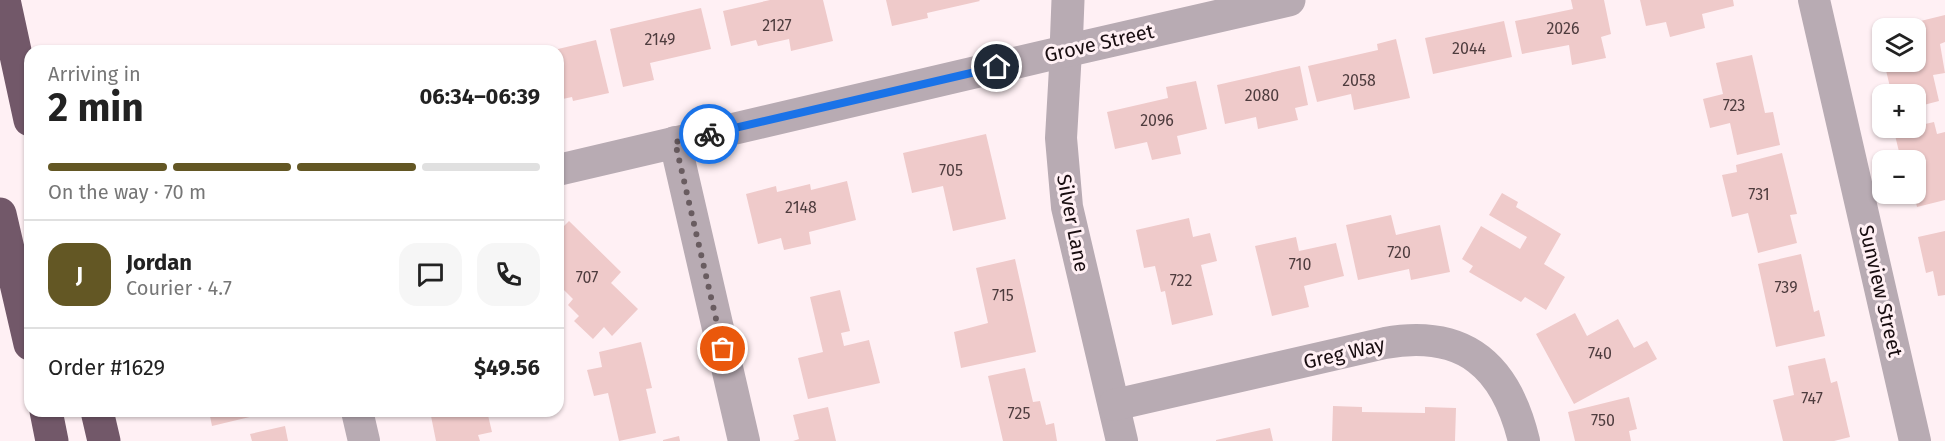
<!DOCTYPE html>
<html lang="en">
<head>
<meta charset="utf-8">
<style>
	body { margin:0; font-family:"Fira Sans",sans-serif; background:#f6f6f6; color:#222; height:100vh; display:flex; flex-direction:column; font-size:22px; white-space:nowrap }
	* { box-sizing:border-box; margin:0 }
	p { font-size:20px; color:#767676 }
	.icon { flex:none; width:33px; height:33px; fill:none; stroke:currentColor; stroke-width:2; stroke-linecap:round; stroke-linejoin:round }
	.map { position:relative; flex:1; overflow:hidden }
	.details { position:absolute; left:24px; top:45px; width:540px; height:372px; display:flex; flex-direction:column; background:#fff; border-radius:18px; box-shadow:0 2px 4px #0004 }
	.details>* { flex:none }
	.controls { position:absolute; left:1872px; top:18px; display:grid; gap:12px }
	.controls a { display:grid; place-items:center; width:54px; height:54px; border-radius:12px; background:#fff; box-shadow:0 2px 4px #0004; font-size:30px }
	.pin { position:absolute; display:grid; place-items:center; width:51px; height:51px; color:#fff; margin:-26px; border:3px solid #fff; border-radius:50%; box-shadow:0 2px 6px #0007 }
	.courier { position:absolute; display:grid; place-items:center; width:60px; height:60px; margin:-30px; border:4px solid #1a73e8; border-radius:50%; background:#fff; color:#222; box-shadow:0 2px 8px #0007 }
	.summary em { font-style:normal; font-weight:700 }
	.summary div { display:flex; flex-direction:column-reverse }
	.summary { display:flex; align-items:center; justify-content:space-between; height:102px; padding:0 24px }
	h1 { font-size:39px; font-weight:700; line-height:45px }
	.bar { display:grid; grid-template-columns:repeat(4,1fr); gap:9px 6px; align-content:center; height:72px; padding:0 24px }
	.bar i { height:8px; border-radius:4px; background:#e0e0e0 }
	.bar .active { background:#635724 }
	.bar p { grid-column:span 4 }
	.line { display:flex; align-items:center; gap:15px; padding:0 24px; border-top:2px solid #e0e0e0 }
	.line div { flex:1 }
	.round { display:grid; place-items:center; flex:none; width:63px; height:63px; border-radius:18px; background:#f6f6f6 }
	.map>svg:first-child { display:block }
	.building { fill:#efcaca }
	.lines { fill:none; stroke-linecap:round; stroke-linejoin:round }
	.minor { stroke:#b8abb3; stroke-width:32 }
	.tertiary { stroke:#b8abb3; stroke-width:33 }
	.motorway { stroke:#725869; stroke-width:33 }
	.done { stroke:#695c60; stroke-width:6; stroke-dasharray:0 10.8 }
	.route { stroke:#1a73e8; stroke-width:8 }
	.labels { text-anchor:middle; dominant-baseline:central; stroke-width:6; stroke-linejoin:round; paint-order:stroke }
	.number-label { font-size:16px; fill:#4e3c3e }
	.street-label { font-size:20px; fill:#180d10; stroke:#fff0f4 }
</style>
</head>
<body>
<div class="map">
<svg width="1945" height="441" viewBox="0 0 1945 441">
	<rect width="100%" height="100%" fill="#fff0f4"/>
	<g class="building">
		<path d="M770,0H823L833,41L791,51L789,39L758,46L756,40L731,46L723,11Z"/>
		<path d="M886,0H979L980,1L927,13L928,18L892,26Z"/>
		<path d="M1571,0H1604L1611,34L1601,37L1606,58L1572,65L1569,45L1522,54L1515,21L1573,9Z"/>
		<path d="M1640,0H1733L1734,6L1702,14L1705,28L1670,37L1666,22L1646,26Z"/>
		<path d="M701,8L711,49L650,63L654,80L623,87L610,29Z"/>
		<path d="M1945,15V42L1940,44L1945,73L1933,75L1939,101L1916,107V94H1885L1883,89L1890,87L1884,62H1916V28H1892Z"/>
		<path d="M1504,21L1512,57L1433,74L1425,38Z"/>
		<path d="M1882,30V54L1876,31Z"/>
		<path d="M1396,39L1410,98L1354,110L1351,94L1317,102L1308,66L1378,50L1377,44Z"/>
		<path d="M596,40L609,93L573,101L572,97L558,100V49Z"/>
		<path d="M1752,55L1765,113L1773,112L1780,145L1737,155L1730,123L1710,128L1703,99L1723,94L1716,63Z"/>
		<path d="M1300,66L1308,105L1295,108L1298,120L1258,129L1256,117L1225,124L1217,85Z"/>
		<path d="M1196,81L1207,129L1177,136L1181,154L1152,160L1147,142L1115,149L1107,112L1168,98L1166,87Z"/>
		<path d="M1934,122L1937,134L1945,132V200L1917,207L1914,194L1916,160H1901L1894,131Z"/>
		<path d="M986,134L1006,219L953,231L943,186L912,193L903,153Z"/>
		<path d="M1782,153L1797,214L1790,215L1797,243L1758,253L1748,213L1732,217L1722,175L1737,172L1736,165Z"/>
		<path d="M847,181L856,220L809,232L811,244L784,250L781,238L758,244L746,194L776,186L777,192L810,184L811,190Z"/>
		<path d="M1502,193L1518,202L1516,207L1561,234L1544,264L1565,277L1546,310L1525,297L1521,302L1469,272L1473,266L1462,259L1481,226L1520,249L1527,237L1489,215Z"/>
		<path d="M1391,215L1396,235L1440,225L1450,272L1411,280L1409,269L1358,280L1346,225Z"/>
		<path d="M1189,218L1193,237L1210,233L1217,261L1201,265L1213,315L1172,325L1165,291L1161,292L1155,266L1144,268L1136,230Z"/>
		<path d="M569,221L621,272L611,283L638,309L612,336L604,327L593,339L574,321L579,316L568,305L573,299L558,284V232Z"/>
		<path d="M1945,231V295L1938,296L1933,271L1926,273L1918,237Z"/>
		<path d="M1296,237L1299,251L1336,243L1344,276L1304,286L1309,307L1272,316L1255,246Z"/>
		<path d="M1801,254L1814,312L1819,310L1825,336L1776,347L1758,264Z"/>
		<path d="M1015,259L1036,352L961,368L954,332L988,323L976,268Z"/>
		<path d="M840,290L850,331L841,333L844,346L869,340L880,383L808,399L798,358L823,352L810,297Z"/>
		<path d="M1575,313L1587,336L1618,319L1634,348L1647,341L1657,359L1574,404L1536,334Z"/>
		<path d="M641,342L652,388L646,389L656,433L619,441L608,393L594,396L587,370L602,367L599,352Z"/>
		<path d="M1825,358L1831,383L1837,381L1850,437L1834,441H1783L1773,400L1794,395L1788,366Z"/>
		<path d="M1025,368L1033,402L1040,401L1046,425L1054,423L1057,441H1003L988,376Z"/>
		<path d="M1629,397L1637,429L1629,431L1631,441H1575L1568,412Z"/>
		<path d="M1333,406L1362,407V412L1425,413V407L1456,408L1455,441H1332Z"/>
		<path d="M828,407L836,441H793L799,439L793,415Z"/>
		<path d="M209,411H270L271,412L212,426Z"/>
		<path d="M430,411H487L492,432L478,435L480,441H436Z"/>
		<path d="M285,426L288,441H252L250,434Z"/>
		<path d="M1270,428L1273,441H1216V440Z"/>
		<path d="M679,436L680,441H663V440Z"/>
	</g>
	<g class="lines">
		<g class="minor">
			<path d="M1814,0L1915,441"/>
			<path d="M675,142L744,441"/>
			<path d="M558,170L1066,51L1061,138L1067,207L1122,441"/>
			<path d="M1114,405L1385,343C1465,329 1506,366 1524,441"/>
			<path d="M357,411L364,441"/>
		</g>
		<path class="tertiary" d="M1068,0L1066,51L1289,0"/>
		<g class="motorway">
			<path d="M4,0L30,120"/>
			<path d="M0,214L30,344"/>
			<path d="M46,411L52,441"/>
			<path d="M97,411L104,441"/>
		</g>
	</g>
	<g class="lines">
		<path class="done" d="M709,134L675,142L723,349"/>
		<path class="route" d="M709,134L997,67"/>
	</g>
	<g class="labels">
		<g class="number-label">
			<text x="777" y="25">2127</text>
			<text x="1563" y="28">2026</text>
			<text x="660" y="39">2149</text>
			<text x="1469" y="48">2044</text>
			<text x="1359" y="80">2058</text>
			<text x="1262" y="95">2080</text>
			<text x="1734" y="105">723</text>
			<text x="1157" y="120">2096</text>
			<text x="951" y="170">705</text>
			<text x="1759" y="194">731</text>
			<text x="801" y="207">2148</text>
			<text x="1399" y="252">720</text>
			<text x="1300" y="264">710</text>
			<text x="587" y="277">707</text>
			<text x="1181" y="280">722</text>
			<text x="1786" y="287">739</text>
			<text x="1003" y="295">715</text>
			<text x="1600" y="353">740</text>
			<text x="1812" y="398">747</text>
			<text x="1019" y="413">725</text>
			<text x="1603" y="420">750</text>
		</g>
		<g class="street-label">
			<text transform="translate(1099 43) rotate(-13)">Grove Street</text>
			<text transform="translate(1073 223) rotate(79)">Silver Lane</text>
			<text transform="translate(1881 291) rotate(77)">Sunview Street</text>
			<text transform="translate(1344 353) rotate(-13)">Greg Way</text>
		</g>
	</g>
</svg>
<div class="controls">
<a><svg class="icon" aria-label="layers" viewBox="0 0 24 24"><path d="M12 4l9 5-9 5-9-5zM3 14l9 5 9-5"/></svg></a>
<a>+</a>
<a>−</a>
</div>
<div class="pin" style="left:723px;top:349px;background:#ea580c"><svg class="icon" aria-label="bag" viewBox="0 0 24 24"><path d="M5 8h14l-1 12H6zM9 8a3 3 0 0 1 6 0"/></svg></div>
<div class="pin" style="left:997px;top:67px;background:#1f2937"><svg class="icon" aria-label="home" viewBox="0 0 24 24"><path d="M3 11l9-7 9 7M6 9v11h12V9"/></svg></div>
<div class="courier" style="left:709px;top:134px"><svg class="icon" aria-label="bike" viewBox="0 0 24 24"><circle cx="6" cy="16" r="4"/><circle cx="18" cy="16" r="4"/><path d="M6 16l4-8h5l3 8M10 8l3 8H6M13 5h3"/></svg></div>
<section class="details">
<div class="summary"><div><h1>2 min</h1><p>Arriving in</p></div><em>06:34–06:39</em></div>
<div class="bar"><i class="active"></i><i class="active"></i><i class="active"></i><i></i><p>On the way · 70 m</p></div>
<div class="line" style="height:108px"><b class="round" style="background:#635724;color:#fff">J</b><div><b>Jordan</b><p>Courier · 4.7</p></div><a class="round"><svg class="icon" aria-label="chat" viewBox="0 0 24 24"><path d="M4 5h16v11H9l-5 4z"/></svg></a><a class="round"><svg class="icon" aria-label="phone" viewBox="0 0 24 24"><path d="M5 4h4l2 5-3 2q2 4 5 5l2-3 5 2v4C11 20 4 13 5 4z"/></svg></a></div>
<div class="line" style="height:78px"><div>Order #1629</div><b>$49.56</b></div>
</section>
</div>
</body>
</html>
